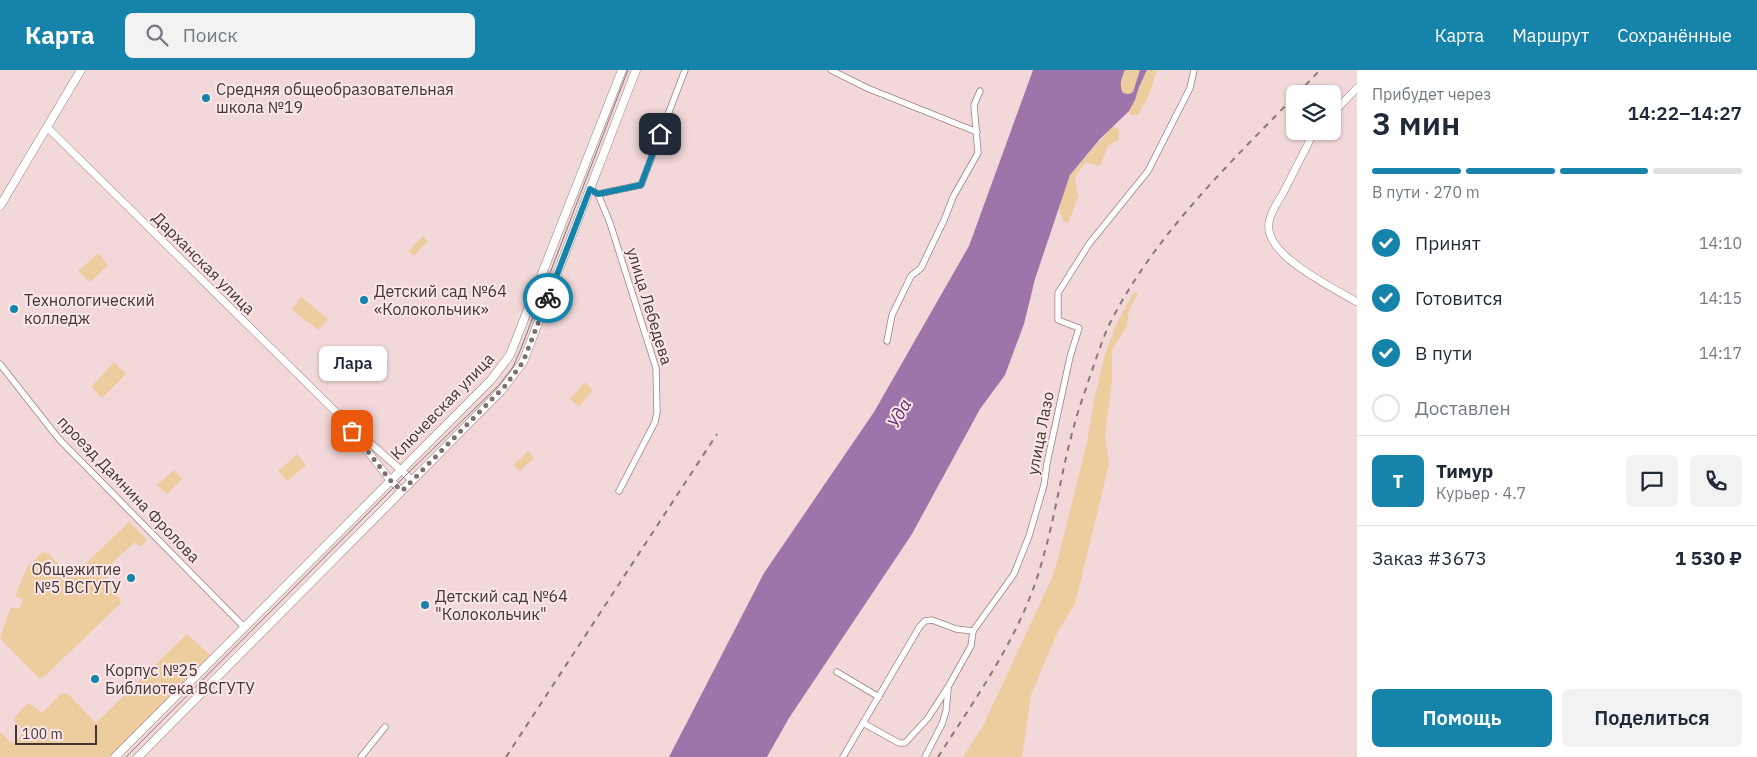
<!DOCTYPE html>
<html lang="ru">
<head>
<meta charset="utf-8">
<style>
	body { margin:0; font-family:"IBM Plex Sans",sans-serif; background:#f2f2f3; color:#1f2937; height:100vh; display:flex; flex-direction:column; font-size:19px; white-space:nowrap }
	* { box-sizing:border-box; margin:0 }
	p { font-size:16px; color:#747a83 }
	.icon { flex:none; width:28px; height:28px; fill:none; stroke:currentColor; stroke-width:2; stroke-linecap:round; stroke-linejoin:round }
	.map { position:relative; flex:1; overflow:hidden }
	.panel { display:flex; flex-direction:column; background:#fff; width:400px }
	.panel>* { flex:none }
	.controls { position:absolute; left:1286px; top:15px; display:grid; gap:10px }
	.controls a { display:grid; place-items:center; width:55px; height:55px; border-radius:8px; background:#fff; box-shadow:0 1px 4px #0004; font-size:25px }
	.scale { position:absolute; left:15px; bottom:12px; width:82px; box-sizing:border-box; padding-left:5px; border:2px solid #413737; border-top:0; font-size:14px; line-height:18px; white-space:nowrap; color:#413737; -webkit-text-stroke:4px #fce6e7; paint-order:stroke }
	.pin { position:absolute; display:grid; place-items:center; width:42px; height:42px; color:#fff; margin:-21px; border-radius:10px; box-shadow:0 2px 8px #0006 }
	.courier { position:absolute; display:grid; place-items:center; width:50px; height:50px; margin:-25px; border:4px solid #1683ab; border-radius:50%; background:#fff; color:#222; box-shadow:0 1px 6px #0007 }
	.bubble { position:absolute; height:35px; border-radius:8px; background:#fff; box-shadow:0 1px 4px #0004; font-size:16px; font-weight:600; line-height:35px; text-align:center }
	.summary em { font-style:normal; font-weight:600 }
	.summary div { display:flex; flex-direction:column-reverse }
	.summary { display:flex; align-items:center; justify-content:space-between; height:85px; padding:0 15px }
	h1 { font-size:32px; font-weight:600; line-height:38px }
	.bar { display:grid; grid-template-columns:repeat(4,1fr); gap:8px 5px; align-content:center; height:60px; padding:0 15px }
	.bar i { height:6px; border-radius:4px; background:#e0e1e3 }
	.bar .current { background:#1683ab }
	.bar p { grid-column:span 4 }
	.line { display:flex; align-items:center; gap:12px; padding:0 15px; border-top:1px solid #e0e1e3 }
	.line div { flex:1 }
	.round { display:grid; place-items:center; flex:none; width:52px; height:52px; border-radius:8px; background:#f2f2f3 }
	ol { padding:0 15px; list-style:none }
	li { display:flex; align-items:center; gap:15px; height:55px }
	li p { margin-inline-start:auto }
	li .icon { padding:5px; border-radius:50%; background:#1683ab; color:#fff; stroke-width:4 }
	li:last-child { color:#747a83 }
	li i { width:28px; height:28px; border:2px solid #e0e1e3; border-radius:50% }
	.cta { display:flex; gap:10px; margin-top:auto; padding:10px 15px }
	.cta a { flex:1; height:58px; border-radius:8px; background:#1683ab; color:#fff; font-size:20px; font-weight:600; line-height:58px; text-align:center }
	.cta a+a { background:#f2f2f3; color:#1f2937 }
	header { display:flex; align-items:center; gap:30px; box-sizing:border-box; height:70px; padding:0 25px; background:#1683ab; color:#fff }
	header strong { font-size:24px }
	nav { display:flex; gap:28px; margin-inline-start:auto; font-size:18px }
	.search { width:350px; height:45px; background:#f2f2f3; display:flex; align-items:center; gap:12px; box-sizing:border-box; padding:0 18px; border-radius:8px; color:#747a83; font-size:19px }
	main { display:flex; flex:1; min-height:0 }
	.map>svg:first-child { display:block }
	.green { fill:#edcc9d }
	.water { fill:#9e75aa }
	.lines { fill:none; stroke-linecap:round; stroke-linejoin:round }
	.minor-casing { stroke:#998182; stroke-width:7 }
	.tertiary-casing { stroke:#998182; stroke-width:8 }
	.secondary-casing { stroke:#998182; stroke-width:9 }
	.minor { stroke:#fff; stroke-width:5.5 }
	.tertiary { stroke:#fff; stroke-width:7 }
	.secondary { stroke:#fff; stroke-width:8 }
	.tram { stroke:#897878; stroke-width:1 }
	.rail { stroke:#897878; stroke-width:2; stroke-dasharray:6 6; stroke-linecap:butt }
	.done { stroke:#7f6f6f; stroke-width:5; stroke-dasharray:0 9 }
	.route { stroke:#1683ab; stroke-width:6 }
	.poi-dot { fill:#1683ab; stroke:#fce6e7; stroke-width:2 }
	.labels { text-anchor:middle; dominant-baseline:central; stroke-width:4; stroke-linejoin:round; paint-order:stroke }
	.poi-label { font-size:16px; fill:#413737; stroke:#fce6e7; text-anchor:start }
	.street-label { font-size:16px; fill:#413737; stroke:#fce6e7 }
	.water-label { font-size:18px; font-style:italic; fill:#612d70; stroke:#fce6e7 }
</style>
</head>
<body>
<header>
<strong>Карта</strong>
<div class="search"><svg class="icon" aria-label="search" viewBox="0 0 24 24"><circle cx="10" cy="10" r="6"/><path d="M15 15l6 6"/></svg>Поиск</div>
<nav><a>Карта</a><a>Маршрут</a><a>Сохранённые</a></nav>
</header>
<main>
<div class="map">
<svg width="1357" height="687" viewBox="0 0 1357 687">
	<rect width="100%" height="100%" fill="#f2d8d8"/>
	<g class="green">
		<path d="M1125,0H1140L1133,22L1129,24L1123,23C1119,15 1121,9 1125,0Z"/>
		<path d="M1147,0H1157L1148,27L1138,45H1129V41L1135,30L1139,17Z"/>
		<path d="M1113,56L1119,60V69L1108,76L1100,96L1086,92L1075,106L1077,122L1079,125L1068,153L1063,151L1059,138L1070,105Z"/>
		<path d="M423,166L428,171L414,186L409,181Z"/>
		<path d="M98,183L108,195L90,212L78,201Z"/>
		<path d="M1134,222L1138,225L1129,239L1127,256L1112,280V311L1105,366L1109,394L1075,534L1058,561L1031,625L1022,687H963L983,656L1052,508L1059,485L1087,372L1095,326L1104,288L1116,255Z"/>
		<path d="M301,227L328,249L318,260L292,240Z"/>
		<path d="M114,292L126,304L102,328L91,317Z"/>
		<path d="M585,312L593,320L579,336L570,329Z"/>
		<path d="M528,381L534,388L520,401L513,395Z"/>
		<path d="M297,384L306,395L287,411L278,401Z"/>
		<path d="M174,400L182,409L167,424L157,415Z"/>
		<path d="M129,452L147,470L141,476H139L135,472L112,493L115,500L103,512L121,530L120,534L44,607L39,608L0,568L11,537L19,539L23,530L15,526L27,498L42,482L48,484L72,507Z"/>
		<path d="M187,564L210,585L109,687H0V662L13,674L25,661L14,651V648L27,634H30L42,643L61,624L67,623L96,653Z"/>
	</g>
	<path class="water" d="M1033,0H1125C1121,9 1119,15 1123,23L1129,24L1133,22L1140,0H1147L1139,17L1135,30L1129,41L1100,69L1070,105L1035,209L1024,254L1005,305L980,339L912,464L789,648L767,687H669L764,503L874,342L969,176Z"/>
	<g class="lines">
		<defs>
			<g id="minor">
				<path d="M831,0L867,18L977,62"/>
				<path d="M590,119L598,124L610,153L656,298L657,342L655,352L619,421"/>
				<path d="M598,124L641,115L685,0"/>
				<path d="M887,271L892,245L911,206L921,198L945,148L953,127L978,83L974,35L980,21"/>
				<path d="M0,294L59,369L244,557"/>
				<path d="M973,561L1014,504L1029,466L1044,415L1047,393L1070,287L1079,258L1058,250V223L1089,174L1148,101L1190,18L1194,0"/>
				<path d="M837,602L879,627"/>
				<path d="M863,653L899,673H905L928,648L948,617L971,576L973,561"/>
				<path d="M361,687L385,657"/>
				<path d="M843,687L920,556L925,551L932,550L956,559L973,561"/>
				<path d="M925,687L942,654L946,641L948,619"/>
			</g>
			<g id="tertiary">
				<path d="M1332,44L1357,18"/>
				<path d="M48,58L342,348L412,410"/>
				<path d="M1317,61L1312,66C1302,86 1292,105 1282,125C1277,133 1270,143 1269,153C1263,185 1334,218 1357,232"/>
				<path d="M351,360L390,410L402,421"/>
			</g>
			<g id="secondary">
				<path d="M0,136L81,0"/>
				<path d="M115,687L491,310L510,285L622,0"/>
				<path d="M138,687L501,321L523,292L636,0"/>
			</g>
		</defs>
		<use href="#minor" class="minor-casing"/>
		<use href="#tertiary" class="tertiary-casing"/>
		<use href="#secondary" class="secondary-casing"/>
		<use href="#minor" class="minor"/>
		<use href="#tertiary" class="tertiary"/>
		<use href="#secondary" class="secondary"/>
		<path class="tram" d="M126,687L407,404L499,315L513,297L520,281L628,0"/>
		<g class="rail">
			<path d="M1297,24L1320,0"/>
			<path d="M506,687L717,364"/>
			<path d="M938,687C977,626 1021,565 1041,495C1055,449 1061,402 1074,356C1078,340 1084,325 1089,309C1096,290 1102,269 1111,251C1156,164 1227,96 1295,26"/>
		</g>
	</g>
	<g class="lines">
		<path class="done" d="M352,361L390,410L402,421L505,316L523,292L548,228"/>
		<path class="route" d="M548,228L590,119L598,124L641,115L660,64"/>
	</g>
	<g class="poi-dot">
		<circle cx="206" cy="28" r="5"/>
		<circle cx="364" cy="230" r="5"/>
		<circle cx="14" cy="239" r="5"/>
		<circle cx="131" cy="508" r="5"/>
		<circle cx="425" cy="535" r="5"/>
		<circle cx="95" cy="609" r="5"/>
	</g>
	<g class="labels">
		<g class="poi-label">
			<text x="216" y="19">Средняя общеобразовательная<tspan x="216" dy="18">школа №19</tspan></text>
			<text x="374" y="221">Детский сад №64<tspan x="374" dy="18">«Колокольчик»</tspan></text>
			<text x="24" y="230">Технологический<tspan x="24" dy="18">колледж</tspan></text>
			<text x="121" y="499" text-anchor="end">Общежитие<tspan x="121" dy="18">№5 ВСГУТУ</tspan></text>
			<text x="435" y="526">Детский сад №64<tspan x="435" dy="18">"Колокольчик"</tspan></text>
			<text x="105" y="600">Корпус №25<tspan x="105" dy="18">Библиотека ВСГУТУ</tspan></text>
		</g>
		<g class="street-label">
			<text transform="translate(204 193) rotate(45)">Дарханская улица</text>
			<text transform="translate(650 236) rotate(73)">улица Лебедева</text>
			<text transform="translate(442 336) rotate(-46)">Ключевская улица</text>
			<text transform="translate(1040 363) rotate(-79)">улица Лазо</text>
			<text transform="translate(129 419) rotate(46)">проезд Дамнина Фролова</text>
		</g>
		<g class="water-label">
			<text transform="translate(899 343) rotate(-60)">Уда</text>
		</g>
	</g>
</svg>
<div class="controls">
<a><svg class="icon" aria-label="layers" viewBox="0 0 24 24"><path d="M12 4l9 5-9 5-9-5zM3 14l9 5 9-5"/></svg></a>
</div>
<div class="scale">100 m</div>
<div class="pin" style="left:352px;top:361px;background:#ea580c"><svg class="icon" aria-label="bag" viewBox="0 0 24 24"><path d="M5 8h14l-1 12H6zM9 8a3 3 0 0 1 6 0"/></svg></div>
<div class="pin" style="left:660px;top:64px;background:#1f2937"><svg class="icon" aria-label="home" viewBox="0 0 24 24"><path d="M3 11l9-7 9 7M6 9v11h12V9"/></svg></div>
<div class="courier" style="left:548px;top:228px"><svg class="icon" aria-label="bike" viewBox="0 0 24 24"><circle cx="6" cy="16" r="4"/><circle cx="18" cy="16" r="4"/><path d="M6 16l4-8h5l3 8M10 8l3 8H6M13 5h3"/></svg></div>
<div class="bubble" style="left:319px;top:276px;width:68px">Лара</div>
</div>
<section class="panel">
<div class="summary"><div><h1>3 мин</h1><p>Прибудет через</p></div><em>14:22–14:27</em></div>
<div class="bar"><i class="current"></i><i class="current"></i><i class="current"></i><i></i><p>В пути · 270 m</p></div>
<ol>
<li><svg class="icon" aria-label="check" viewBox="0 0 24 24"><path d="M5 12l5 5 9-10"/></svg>Принят<p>14:10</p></li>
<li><svg class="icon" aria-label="check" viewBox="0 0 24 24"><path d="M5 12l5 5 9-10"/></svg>Готовится<p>14:15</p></li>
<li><svg class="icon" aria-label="check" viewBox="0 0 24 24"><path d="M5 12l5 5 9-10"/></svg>В пути<p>14:17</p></li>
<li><i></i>Доставлен</li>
</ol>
<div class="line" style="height:90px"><b class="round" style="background:#1683ab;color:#fff">Т</b><div><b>Тимур</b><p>Курьер · 4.7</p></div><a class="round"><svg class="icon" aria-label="chat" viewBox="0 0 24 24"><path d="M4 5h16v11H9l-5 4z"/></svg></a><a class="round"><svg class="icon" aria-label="phone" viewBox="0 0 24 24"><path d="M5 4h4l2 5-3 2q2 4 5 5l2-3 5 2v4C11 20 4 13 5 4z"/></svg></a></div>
<div class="line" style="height:65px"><div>Заказ #3673</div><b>1 530 ₽</b></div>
<div class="cta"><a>Помощь</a><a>Поделиться</a></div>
</section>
</main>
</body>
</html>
